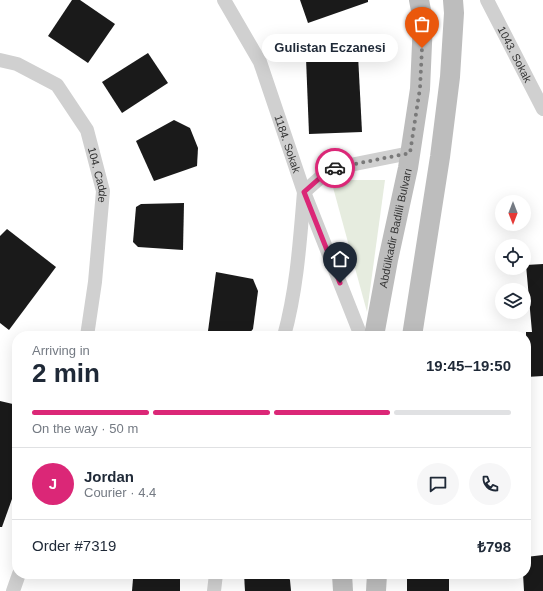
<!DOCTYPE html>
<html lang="en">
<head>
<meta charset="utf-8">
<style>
	body { margin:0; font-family:Helvetica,sans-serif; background:#f6f6f7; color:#1f2937; height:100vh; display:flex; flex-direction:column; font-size:15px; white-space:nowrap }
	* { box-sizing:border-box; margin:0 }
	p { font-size:13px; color:#747a83 }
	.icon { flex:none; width:22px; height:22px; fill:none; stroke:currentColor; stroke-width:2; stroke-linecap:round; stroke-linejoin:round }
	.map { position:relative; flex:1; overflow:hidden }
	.sheet { position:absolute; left:12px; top:331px; width:519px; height:248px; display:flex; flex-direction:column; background:#fff; border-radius:16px; box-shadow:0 4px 16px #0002 }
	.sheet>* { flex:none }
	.needle { width:26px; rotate:180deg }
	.controls { position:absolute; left:495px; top:195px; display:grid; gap:8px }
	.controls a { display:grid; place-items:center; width:36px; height:36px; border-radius:50%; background:#fff; box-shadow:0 4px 16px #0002; font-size:20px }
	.pin { position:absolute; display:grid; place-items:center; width:34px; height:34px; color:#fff; margin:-41px -17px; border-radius:50% 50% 50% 0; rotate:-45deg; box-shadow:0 0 4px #0007 }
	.pin .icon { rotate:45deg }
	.courier { position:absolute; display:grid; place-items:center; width:40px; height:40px; margin:-20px; border:3px solid #db2777; border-radius:50%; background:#fff; color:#222; box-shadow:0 1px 5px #0007 }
	.bubble { position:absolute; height:28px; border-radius:14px; background:#fff; box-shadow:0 4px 16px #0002; font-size:13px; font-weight:800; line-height:28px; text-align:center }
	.headline em { font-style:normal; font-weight:800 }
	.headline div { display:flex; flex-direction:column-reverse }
	.headline { display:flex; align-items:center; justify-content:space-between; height:68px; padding:0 20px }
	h1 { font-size:26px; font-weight:800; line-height:30px }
	.bar { display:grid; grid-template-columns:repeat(4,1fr); gap:6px 4px; align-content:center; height:48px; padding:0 20px }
	.bar i { height:5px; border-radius:3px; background:#e0e1e3 }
	.bar .current { background:#db2777 }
	.bar p { grid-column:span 4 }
	.line { display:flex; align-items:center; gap:10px; padding:0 20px; border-top:1px solid #e0e1e3 }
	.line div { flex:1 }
	.round { display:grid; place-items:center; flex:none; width:42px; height:42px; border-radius:21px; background:#f6f6f7 }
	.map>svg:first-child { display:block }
	.green { fill:#e6ecdf }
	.building { fill:#1a1a1a }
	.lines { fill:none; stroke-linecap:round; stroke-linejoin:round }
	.street { stroke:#d0d0d0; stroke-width:14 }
	.secondary { stroke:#bdbdbd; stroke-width:20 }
	.done { stroke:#7a7a7a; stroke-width:4; stroke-dasharray:0 7.2 }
	.route { stroke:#db2777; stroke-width:5 }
	.labels { text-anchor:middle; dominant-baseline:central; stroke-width:4; stroke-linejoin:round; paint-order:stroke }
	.street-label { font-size:11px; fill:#333; stroke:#fff }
</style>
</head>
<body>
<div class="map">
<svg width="543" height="591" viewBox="0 0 543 591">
	<rect width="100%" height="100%" fill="#fff"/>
	<path class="green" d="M331,180H385L367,312Z"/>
	<g class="building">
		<path d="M72,0H80L115,24L88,63L48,36Z"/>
		<path d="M300,0H368V2L308,23Z"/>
		<path d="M148,53L168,83L122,113L102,82Z"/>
		<path d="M358,55L362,132L309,134L306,58Z"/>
		<path d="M174,120L190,128L198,148L197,166L154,181L136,141Z"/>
		<path d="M184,203L183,250L138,247L133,242L136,207L141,204Z"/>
		<path d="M7,229L56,267L9,330L0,323V236Z"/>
		<path d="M543,264V376L526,377V332H532L526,265Z"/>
		<path d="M216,272L253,279L258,291L253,329L247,336L208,331Z"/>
		<path d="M0,401L17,405V485L2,527H0Z"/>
		<path d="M543,555V591H524L523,574H526V557Z"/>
		<path d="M137,574H180V591H132L133,579Z"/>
		<path d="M244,574H287L290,580L291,591H245Z"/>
		<rect x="407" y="574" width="42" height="17"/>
	</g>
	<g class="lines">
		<g class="street">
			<path id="s1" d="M224,0L260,62L304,192L361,336"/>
			<path id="s2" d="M487,0L543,109"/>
			<path id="s3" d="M0,60L17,64L57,85L87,130L103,191L95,282L87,336"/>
			<path d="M284,336C297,289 300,240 304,192L330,169L410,153"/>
			<path d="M13,591L19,574"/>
			<path d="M214,591L216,574"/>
		</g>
		<g class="secondary">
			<path id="s4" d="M374,336L388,260L408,168L420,89L423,21L419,0"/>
			<path d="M412,336L440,157L450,77L454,13L453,0"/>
			<path d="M342,574L343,591"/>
			<path d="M376,591L377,574"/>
		</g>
	</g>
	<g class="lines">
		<path class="done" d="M335,168L410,153L420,88L422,48"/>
		<path class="route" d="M335,168L330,169L304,192L340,283"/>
	</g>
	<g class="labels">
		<g class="street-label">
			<text stroke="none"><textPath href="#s2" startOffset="61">1043. Sokak</textPath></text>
			<text stroke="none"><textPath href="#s1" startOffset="158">1184. Sokak</textPath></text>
			<text stroke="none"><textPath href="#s3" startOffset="163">104. Cadde</textPath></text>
			<text stroke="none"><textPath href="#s4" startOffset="110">Abdülkadir Badilli Bulvarı</textPath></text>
		</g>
	</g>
</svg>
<div class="controls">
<a><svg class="needle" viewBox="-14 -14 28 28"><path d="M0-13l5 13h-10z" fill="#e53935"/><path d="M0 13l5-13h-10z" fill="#747a83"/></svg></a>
<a><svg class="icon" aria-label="locate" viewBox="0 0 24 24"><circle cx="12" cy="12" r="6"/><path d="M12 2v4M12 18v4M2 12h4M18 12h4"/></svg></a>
<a><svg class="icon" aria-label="layers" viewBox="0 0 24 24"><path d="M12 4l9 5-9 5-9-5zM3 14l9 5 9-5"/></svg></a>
</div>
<div class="pin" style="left:422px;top:48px;background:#ea580c"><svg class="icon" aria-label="bag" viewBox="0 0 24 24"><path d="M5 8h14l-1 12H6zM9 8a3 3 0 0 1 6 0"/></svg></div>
<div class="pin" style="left:340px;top:283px;background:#1f2937"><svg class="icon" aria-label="home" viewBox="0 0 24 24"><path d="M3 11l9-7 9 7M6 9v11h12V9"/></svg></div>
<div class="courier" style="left:335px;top:168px"><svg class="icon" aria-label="car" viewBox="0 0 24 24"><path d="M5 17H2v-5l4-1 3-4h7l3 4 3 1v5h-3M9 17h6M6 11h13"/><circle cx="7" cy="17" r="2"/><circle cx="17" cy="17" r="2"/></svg></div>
<div class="bubble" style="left:262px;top:34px;width:136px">Gulistan Eczanesi</div>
<section class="sheet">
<div class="headline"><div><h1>2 min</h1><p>Arriving in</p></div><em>19:45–19:50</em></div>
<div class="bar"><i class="current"></i><i class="current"></i><i class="current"></i><i></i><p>On the way · 50 m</p></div>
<div class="line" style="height:72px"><b class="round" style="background:#db2777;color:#fff">J</b><div><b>Jordan</b><p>Courier · 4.4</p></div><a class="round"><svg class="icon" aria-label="chat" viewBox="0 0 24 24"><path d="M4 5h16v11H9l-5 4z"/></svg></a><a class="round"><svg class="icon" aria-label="phone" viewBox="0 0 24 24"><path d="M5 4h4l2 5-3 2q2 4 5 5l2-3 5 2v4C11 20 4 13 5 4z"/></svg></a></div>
<div class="line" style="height:52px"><div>Order #7319</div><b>₺798</b></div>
</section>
</div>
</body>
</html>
